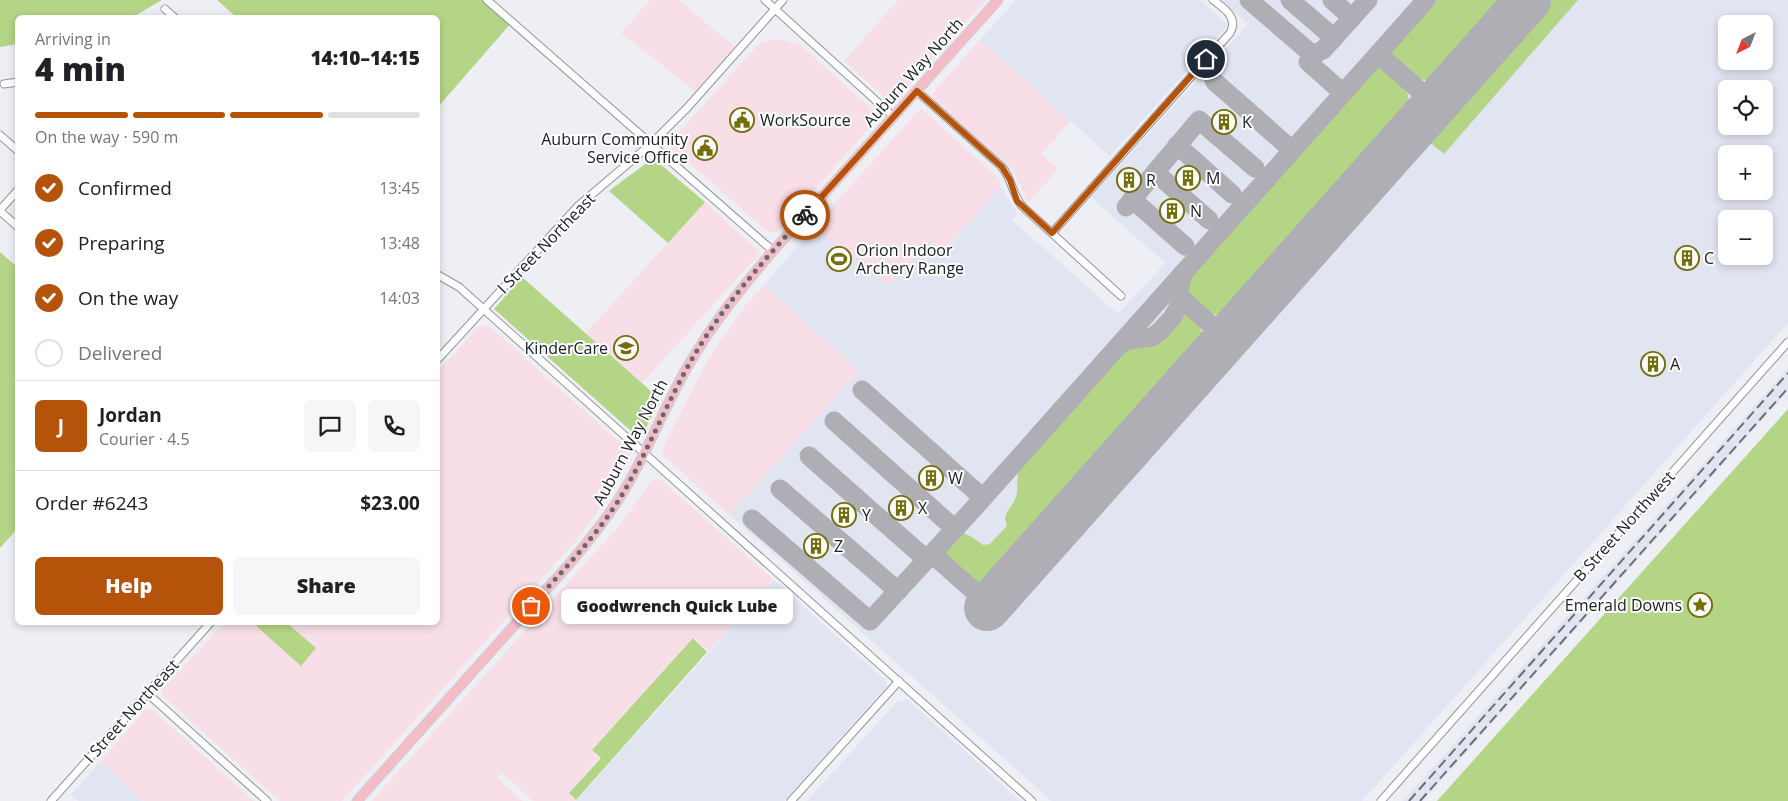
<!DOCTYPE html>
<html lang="en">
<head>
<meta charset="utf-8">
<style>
	body { margin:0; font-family:"Open Sans",sans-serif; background:#f6f6f6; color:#202124; height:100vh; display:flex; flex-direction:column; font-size:19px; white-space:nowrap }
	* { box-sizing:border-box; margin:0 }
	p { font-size:16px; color:#757577 }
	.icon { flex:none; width:28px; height:28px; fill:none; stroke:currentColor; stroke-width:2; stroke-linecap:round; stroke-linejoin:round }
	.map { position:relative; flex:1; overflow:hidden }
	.details { position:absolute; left:15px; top:15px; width:425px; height:610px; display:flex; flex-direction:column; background:#fff; border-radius:8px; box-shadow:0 2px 8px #0003 }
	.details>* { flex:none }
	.needle { width:32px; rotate:222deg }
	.buttons { position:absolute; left:1718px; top:15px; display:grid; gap:10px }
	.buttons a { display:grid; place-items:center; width:55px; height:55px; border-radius:8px; background:#fff; box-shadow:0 2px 8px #0003; font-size:25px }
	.pin { position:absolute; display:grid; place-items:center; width:42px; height:42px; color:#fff; margin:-21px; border:2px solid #fff; border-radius:50%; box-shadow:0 1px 5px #0007 }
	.courier { position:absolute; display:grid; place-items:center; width:50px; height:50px; margin:-25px; border:4px solid #b45309; border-radius:50%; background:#fff; color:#222; box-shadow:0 1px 6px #0007 }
	.bubble { position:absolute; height:35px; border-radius:8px; background:#fff; box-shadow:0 2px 8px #0003; font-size:16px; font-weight:800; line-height:35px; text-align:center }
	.summary em { font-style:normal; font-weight:800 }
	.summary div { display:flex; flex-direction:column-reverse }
	.summary { display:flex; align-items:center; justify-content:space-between; height:85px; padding:0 20px }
	h1 { font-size:32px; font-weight:800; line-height:38px }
	.bar { display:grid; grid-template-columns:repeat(4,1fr); gap:8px 5px; align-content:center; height:60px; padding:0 20px }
	.bar i { height:6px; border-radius:4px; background:#e0e0e0 }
	.bar .on { background:#b45309 }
	.bar p { grid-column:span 4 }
	.line { display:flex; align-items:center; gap:12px; padding:0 20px; border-top:1px solid #e0e0e0 }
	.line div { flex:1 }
	.round { display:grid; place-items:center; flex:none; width:52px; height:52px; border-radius:8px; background:#f6f6f6 }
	ol { padding:0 20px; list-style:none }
	li { display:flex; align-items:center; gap:15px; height:55px }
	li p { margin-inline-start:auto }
	li .icon { padding:5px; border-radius:50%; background:#b45309; color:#fff; stroke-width:4 }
	li:last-child { color:#757577 }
	li i { width:28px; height:28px; border:2px solid #e0e0e0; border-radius:50% }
	.action { display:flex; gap:10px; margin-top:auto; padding:10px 20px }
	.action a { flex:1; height:58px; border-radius:8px; background:#b45309; color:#fff; font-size:20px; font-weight:800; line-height:58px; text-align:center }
	.action a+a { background:#f6f6f6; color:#202124 }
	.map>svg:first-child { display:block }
	.commercial { fill:#f7dee7 }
	.built { fill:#e1e4f1; fill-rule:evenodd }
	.green { fill:#b5d586 }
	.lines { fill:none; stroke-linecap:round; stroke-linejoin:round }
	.taxiway { stroke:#aeaeb4; stroke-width:19 }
	.runway { stroke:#aeaeb4; stroke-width:46 }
	.minor-casing { stroke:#939499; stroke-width:9 }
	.major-casing { stroke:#cececf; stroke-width:11 }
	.minor { stroke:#fff; stroke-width:7 }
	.major { stroke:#f4bcc7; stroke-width:9 }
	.rail { stroke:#6d6e72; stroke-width:2; stroke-dasharray:10 5; stroke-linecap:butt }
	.done { stroke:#68696c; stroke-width:5; stroke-dasharray:0 9 }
	.route { stroke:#b45309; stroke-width:6 }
	.labels { text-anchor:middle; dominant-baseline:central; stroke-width:4; stroke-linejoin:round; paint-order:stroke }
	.street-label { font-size:16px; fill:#202123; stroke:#fcfdff }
	.poi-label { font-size:16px; fill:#202123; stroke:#fcfdff; text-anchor:start }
</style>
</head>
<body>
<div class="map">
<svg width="1788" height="801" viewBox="0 0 1788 801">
	<rect width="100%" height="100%" fill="#eeeff5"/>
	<g class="commercial">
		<path d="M650,0H679L735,47L695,91L621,33Z"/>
		<path d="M898,0H985L893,104L844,61Z"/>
		<path d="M774,39L789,41L800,45L873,110L878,116L877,119L777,232L771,233L768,232L668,144L760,43Z"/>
		<path d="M980,40L1071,121L1041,154L1058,169L1028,203L1013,170L935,101L932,97V94Z"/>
		<path d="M921,108L999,179L1001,187L942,252L929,241L888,286L843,246L839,250L814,227Z"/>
		<path d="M705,202L760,253L642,383L586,333Z"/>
		<path d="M764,285L859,371L730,515L663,455L662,450L709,358L746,305Z"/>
		<path d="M483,326H489L628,450L630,454L608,497L579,537L342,801H280L162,695V690L224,623H253L301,665L316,648L287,623L438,622V371L479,327Z"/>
		<path d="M653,479H657L662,481L774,580L709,651L693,637L591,750L599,758L568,793L576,801H533L502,773L497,778L523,801H372L619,526Z"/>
		<path d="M149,709L152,710L254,801H143L100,762L145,710Z"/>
	</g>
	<g class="built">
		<path d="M1016,0H1200L1228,25L1110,156L980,40Z"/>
		<path d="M1221,0H1788V323L1362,801H1052L730,515L859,371L764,285L814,227L839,249L843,246L888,286L929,240L943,252L1001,187L1017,213L1012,220L1118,314L1165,263L1091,197L1248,24ZM1726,24H1764V61H1726ZM1726,89H1764V126H1726ZM1726,154H1764V191H1726ZM1726,219H1764V256H1726Z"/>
		<path d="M1788,368V391L1423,801H1403Z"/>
		<path d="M774,580L885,680L886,683L885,688L784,801H576Z"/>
		<path d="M907,699L957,744L1020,801H807L897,702Z"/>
		<path d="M100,762L143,801H78L71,795Z"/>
	</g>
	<g class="green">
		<path d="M0,0H162L133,17L18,18L17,44L0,47Z"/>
		<path d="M217,0H487L512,22L438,107V18L236,17Z"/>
		<path d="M1435,0H1509L1445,73L1433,80H1424L1409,73L1394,60L1391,50Z"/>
		<path d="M1542,0H1578L1444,154L1422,136L1447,105Z"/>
		<path d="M1379,67C1399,78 1412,89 1409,113L1234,309L1221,316C1204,312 1184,300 1186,280C1221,240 1258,200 1292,159C1314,133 1351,82 1379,67Z"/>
		<path d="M653,158L705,202L668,243L609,191Z"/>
		<path d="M0,252L18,268L17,529L0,548Z"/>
		<path d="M522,277L661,400L640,439L494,309Z"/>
		<path d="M1183,312C1198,316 1206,332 1200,347L1046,524L983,592C966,584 950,568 940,552C955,526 962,529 983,545L990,544L1007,526L1005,519L1006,514L1015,500L1017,493L1018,466L1121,350C1132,341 1145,347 1155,341C1166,334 1173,320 1183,312Z"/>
		<path d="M1788,409V801H1437Z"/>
		<path d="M253,623H287L316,648L301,666Z"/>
		<path d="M693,638L707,652L576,800L569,793L601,758L592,750Z"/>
	</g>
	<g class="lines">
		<g class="taxiway">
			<path d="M1249,0L1314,56"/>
			<path d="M1290,0L1334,38"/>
			<path d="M1332,0L1352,18"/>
			<path d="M1378,54L1435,104"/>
			<path d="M1214,81L1292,150"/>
			<path d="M1343,93L1308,62L1316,53L1323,50L1368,0"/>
			<path d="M1177,145L1232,194"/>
			<path d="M1156,173L1209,220"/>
			<path d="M1132,199L1185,246"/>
			<path d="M1126,207L1199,120L1255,168"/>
			<path d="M1173,291L1227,339"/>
			<path d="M1120,345L1128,340L1152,337L1159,332L1172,318L1179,306L1180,285L1183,273"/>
			<path d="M862,390L983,498"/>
			<path d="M834,421L955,529"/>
			<path d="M809,456L927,560"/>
			<path d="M780,489L898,591"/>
			<path d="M752,519L870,621L975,507L1426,0"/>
			<path d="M932,554L990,605"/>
		</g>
		<path class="runway" d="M987,608L1528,0"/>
		<defs>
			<g id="minor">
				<path d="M487,0L773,251"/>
				<path d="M765,0L894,117"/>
				<path d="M165,9L175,18"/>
				<path d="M4,84L18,82"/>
				<path d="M917,91L1002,167C1012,179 1012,194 1022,206L1121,296"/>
				<path d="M0,135L18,151"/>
				<path d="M0,210L18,190"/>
				<path d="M0,211L18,227"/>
				<path d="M1052,233L1230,33C1239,18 1224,8 1213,0"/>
				<path d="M438,275L459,287L1032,801"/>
				<path d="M438,359L578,206L651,144L687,108L783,0"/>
				<path d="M147,693L267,801"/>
				<path d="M51,801L211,622"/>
				<path d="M791,801L899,681"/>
				<path d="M1381,801L1788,342"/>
			</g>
			<path id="major" d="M357,801L571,562C590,539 610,515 625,489C647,452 663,411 684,373C708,329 740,289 773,251L998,0"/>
		</defs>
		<use href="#minor" class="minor-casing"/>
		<use href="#major" class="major-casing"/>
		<use href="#minor" class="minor"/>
		<use href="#major" class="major"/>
		<g class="rail">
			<path d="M1409,801L1788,373"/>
			<path d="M1420,801L1788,388"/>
		</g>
	</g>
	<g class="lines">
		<path class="done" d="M531,606C564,569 601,532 626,488C654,439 674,385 705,338C734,293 770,254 805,215"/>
		<path class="route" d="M805,215L917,91L1002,167L1010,180L1017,201L1052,233L1206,59"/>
	</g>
	<defs>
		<symbol id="civic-ring" viewBox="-11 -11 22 22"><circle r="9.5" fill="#fcfdff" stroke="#746d0a" stroke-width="1.5"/><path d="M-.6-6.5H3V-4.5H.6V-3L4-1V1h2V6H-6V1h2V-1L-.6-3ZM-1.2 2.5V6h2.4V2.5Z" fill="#746d0a"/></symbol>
		<symbol id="building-ring" viewBox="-11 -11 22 22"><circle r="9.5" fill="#fcfdff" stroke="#746d0a" stroke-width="1.5"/><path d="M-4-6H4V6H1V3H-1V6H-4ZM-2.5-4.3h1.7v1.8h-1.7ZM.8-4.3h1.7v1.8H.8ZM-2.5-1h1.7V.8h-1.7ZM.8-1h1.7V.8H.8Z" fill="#746d0a"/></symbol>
		<symbol id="stadium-ring" viewBox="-11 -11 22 22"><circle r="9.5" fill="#fcfdff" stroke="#746d0a" stroke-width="1.5"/><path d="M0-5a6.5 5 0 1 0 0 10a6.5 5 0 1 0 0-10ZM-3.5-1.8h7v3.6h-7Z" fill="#746d0a"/></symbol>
		<symbol id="school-ring" viewBox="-11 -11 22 22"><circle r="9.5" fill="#fcfdff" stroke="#746d0a" stroke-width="1.5"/><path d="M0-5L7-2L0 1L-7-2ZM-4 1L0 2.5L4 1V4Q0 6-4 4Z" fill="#746d0a"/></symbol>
		<symbol id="sight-ring" viewBox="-11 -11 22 22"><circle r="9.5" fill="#fcfdff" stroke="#746d0a" stroke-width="1.5"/><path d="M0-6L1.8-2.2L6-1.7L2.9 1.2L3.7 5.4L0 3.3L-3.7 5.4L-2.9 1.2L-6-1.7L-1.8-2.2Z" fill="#746d0a"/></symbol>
	</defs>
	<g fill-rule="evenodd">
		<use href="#civic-ring" x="728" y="106" width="28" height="28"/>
		<use href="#building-ring" x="1210" y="108" width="28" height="28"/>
		<use href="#civic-ring" x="691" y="134" width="28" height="28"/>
		<use href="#building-ring" x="1174" y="164" width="28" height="28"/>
		<use href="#building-ring" x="1115" y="166" width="28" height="28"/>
		<use href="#building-ring" x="1158" y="197" width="28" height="28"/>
		<use href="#building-ring" x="1673" y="244" width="28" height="28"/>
		<use href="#stadium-ring" x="825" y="245" width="28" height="28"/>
		<use href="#school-ring" x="612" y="334" width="28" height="28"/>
		<use href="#building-ring" x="1639" y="350" width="28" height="28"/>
		<use href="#building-ring" x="917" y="464" width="28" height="28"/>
		<use href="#building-ring" x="887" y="494" width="28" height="28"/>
		<use href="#building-ring" x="830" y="501" width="28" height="28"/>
		<use href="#building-ring" x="802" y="532" width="28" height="28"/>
		<use href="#sight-ring" x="1686" y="591" width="28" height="28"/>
	</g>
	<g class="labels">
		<g class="street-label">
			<text transform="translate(913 72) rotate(-48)">Auburn Way North</text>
			<text transform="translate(546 243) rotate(-46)">I Street Northeast</text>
			<text transform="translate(630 442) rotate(-62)">Auburn Way North</text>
			<text transform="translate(1624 526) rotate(-48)">B Street Northwest</text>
			<text transform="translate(131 711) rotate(-48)">I Street Northeast</text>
		</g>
		<g class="poi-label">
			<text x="760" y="120">WorkSource</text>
			<text x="1242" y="122">K</text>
			<text x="688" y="139" text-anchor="end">Auburn Community<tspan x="688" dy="18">Service Office</tspan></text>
			<text x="1206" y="178">M</text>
			<text x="1146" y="180">R</text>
			<text x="1190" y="211">N</text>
			<text x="856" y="250">Orion Indoor<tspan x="856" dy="18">Archery Range</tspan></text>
			<text x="1704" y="258">C</text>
			<text x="608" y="348" text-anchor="end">KinderCare</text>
			<text x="1670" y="364">A</text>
			<text x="948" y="478">W</text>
			<text x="918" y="508">X</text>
			<text x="862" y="515">Y</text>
			<text x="834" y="546">Z</text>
			<text x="1682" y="605" text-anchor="end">Emerald Downs</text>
		</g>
	</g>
</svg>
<div class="buttons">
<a><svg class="needle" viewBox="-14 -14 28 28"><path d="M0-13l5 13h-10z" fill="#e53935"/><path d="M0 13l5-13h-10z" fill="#757577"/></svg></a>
<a><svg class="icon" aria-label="locate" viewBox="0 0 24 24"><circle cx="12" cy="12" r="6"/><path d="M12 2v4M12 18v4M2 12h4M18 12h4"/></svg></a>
<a>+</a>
<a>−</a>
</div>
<div class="pin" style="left:531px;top:606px;background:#ea580c"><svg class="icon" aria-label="bag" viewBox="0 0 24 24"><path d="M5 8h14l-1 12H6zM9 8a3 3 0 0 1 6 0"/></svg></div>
<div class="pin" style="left:1206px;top:59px;background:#1f2937"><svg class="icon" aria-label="home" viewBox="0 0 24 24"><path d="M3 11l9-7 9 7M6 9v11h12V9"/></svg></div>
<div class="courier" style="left:805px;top:215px"><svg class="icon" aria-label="bike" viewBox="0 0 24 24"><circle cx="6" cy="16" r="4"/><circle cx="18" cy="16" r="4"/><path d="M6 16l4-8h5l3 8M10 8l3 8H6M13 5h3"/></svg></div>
<div class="bubble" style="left:561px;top:589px;width:232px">Goodwrench Quick Lube</div>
<section class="details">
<div class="summary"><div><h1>4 min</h1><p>Arriving in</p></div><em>14:10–14:15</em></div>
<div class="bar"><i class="on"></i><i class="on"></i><i class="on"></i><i></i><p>On the way · 590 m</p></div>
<ol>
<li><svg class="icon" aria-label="check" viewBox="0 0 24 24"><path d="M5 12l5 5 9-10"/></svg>Confirmed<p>13:45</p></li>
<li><svg class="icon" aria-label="check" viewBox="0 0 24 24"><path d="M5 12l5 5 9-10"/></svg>Preparing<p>13:48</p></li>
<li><svg class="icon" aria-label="check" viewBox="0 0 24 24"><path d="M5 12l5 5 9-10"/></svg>On the way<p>14:03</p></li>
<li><i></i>Delivered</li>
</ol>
<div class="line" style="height:90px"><b class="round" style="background:#b45309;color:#fff">J</b><div><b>Jordan</b><p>Courier · 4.5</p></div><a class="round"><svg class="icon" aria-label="chat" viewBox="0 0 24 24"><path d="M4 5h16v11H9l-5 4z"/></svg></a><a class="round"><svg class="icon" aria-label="phone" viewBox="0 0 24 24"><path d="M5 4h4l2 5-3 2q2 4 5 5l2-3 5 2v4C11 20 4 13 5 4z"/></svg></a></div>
<div class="line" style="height:65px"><div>Order #6243</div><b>$23.00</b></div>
<div class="action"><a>Help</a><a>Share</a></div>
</section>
</div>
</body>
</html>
